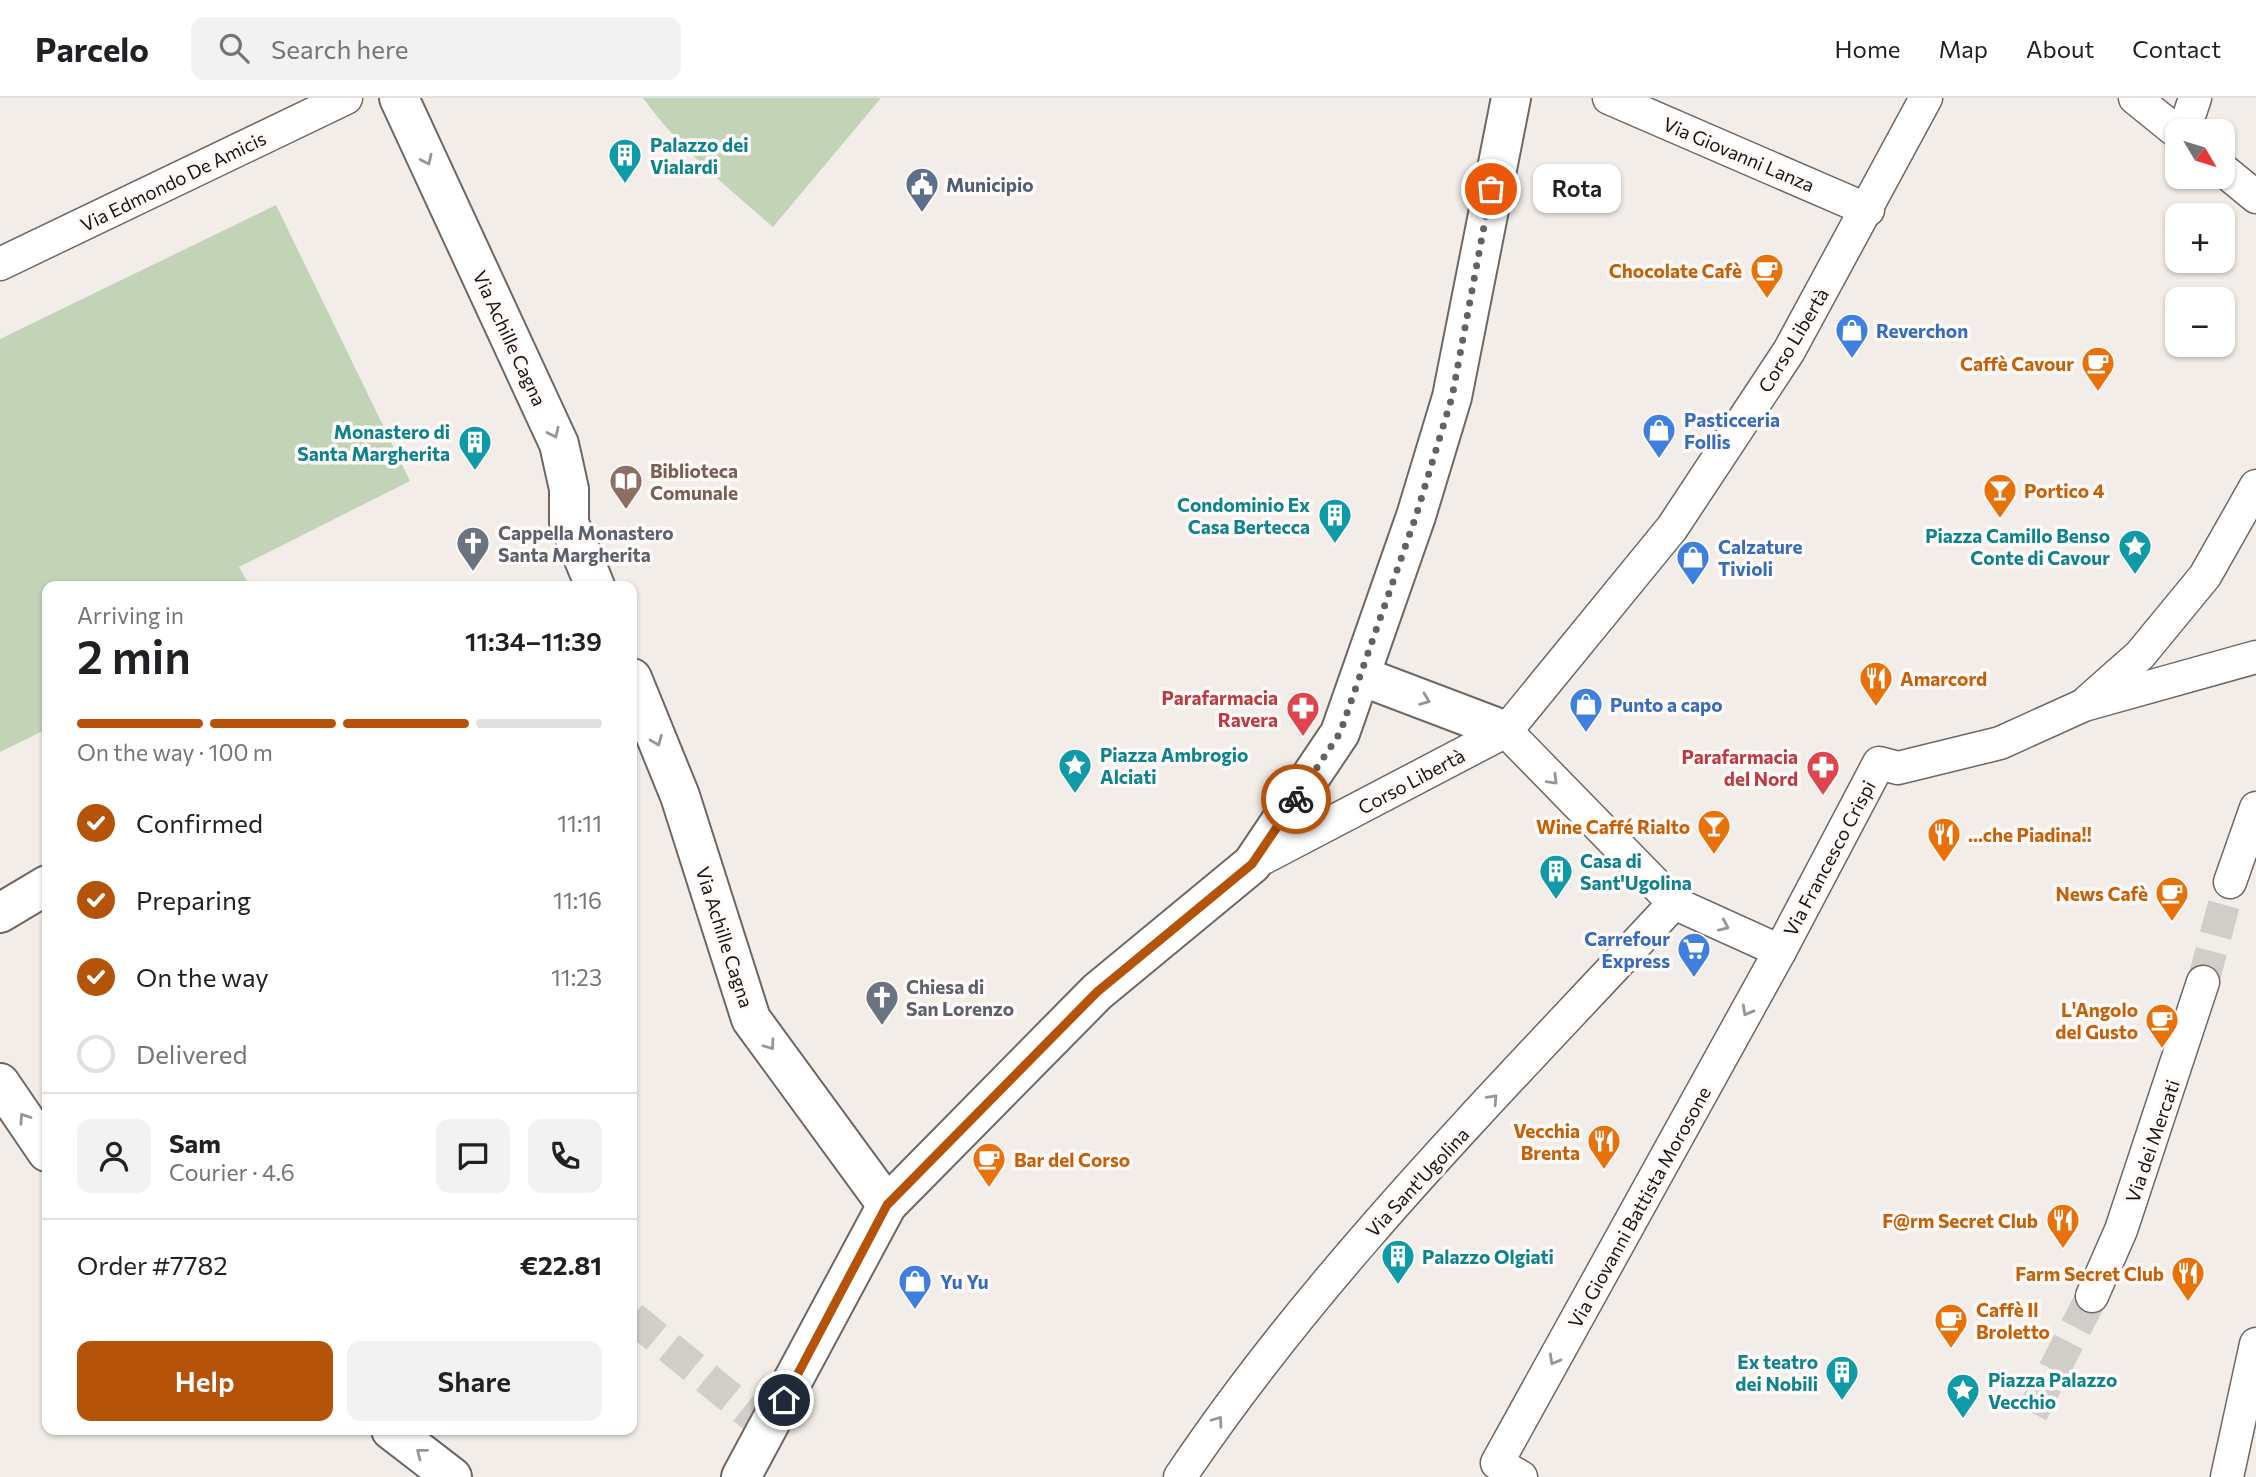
<!DOCTYPE html>
<html lang="en">
<head>
<meta charset="utf-8">
<style>
	body { margin:0; font-family:Commissioner,sans-serif; background:#f2f2f2; color:#202124; height:100vh; display:flex; flex-direction:column; font-size:26px; white-space:nowrap }
	* { box-sizing:border-box; margin:0 }
	p { font-size:23px; color:#757577 }
	.icon { flex:none; width:38px; height:38px; fill:none; stroke:currentColor; stroke-width:2; stroke-linecap:round; stroke-linejoin:round }
	.map { position:relative; flex:1; overflow:hidden }
	.drawer { position:absolute; left:42px; top:483px; width:595px; height:854px; display:flex; flex-direction:column; background:#fff; border-radius:14px; box-shadow:0 2px 5px #0004 }
	.drawer>* { flex:none }
	.needle { width:46px; rotate:128deg }
	.controls { position:absolute; left:2165px; top:21px; display:grid; gap:14px }
	.controls a { display:grid; place-items:center; width:70px; height:70px; border-radius:14px; background:#fff; box-shadow:0 2px 5px #0004; font-size:35px }
	.pin { position:absolute; display:grid; place-items:center; width:60px; height:60px; color:#fff; margin:-30px; border:4px solid #fff; border-radius:50%; box-shadow:0 2px 7px #0007 }
	.courier { position:absolute; display:grid; place-items:center; width:70px; height:70px; margin:-35px; border:5px solid #b45309; border-radius:50%; background:#fff; color:#222; box-shadow:0 2px 9px #0007 }
	.bubble { position:absolute; height:49px; border-radius:14px; background:#fff; box-shadow:0 2px 5px #0004; font-size:23px; font-weight:600; line-height:49px; text-align:center }
	.head em { font-style:normal; font-weight:600 }
	.head div { display:flex; flex-direction:column-reverse }
	.head { display:flex; align-items:center; justify-content:space-between; height:119px; padding:0 35px }
	h1 { font-size:46px; font-weight:600; line-height:52px }
	.bar { display:grid; grid-template-columns:repeat(4,1fr); gap:10px 7px; align-content:center; height:84px; padding:0 35px }
	.bar i { height:9px; border-radius:5px; background:#e0e0e0 }
	.bar .current { background:#b45309 }
	.bar p { grid-column:span 4 }
	.line { display:flex; align-items:center; gap:18px; padding:0 35px; border-top:2px solid #e0e0e0 }
	.line div { flex:1 }
	.round { display:grid; place-items:center; flex:none; width:74px; height:74px; border-radius:14px; background:#f2f2f2 }
	ol { padding:0 35px; list-style:none }
	li { display:flex; align-items:center; gap:21px; height:77px }
	li p { margin-inline-start:auto }
	li .icon { padding:7px; border-radius:50%; background:#b45309; color:#fff; stroke-width:4 }
	li:last-child { color:#757577 }
	li i { width:38px; height:38px; border:4px solid #e0e0e0; border-radius:50% }
	.cta { display:flex; gap:14px; margin-top:auto; padding:14px 35px }
	.cta a { flex:1; height:80px; border-radius:14px; background:#b45309; color:#fff; font-size:28px; font-weight:600; line-height:80px; text-align:center }
	.cta a+a { background:#f2f2f2; color:#202124 }
	header { display:flex; align-items:center; gap:42px; box-sizing:border-box; height:98px; padding:0 35px; background:#fff; border-bottom:2px solid #e0e0e0 }
	header strong { font-size:33px }
	nav { display:flex; gap:38px; margin-inline-start:auto; font-size:24px }
	.search { width:490px; height:63px; background:#f2f2f2; display:flex; align-items:center; gap:18px; box-sizing:border-box; padding:0 24px; border-radius:14px; color:#757577; font-size:26px }
	.map>svg:first-child { display:block }
	.green { fill:#c3d3b7 }
	.lines { fill:none; stroke-linecap:round; stroke-linejoin:round }
	.pedestrian-tunnel { stroke:#d1cdc8; stroke-width:32; stroke-dasharray:32 16; stroke-linecap:butt }
	.pedestrian-casing { stroke:#6d6865; stroke-width:35 }
	.minor-casing { stroke:#6d6865; stroke-width:42 }
	.pedestrian { stroke:#fff; stroke-width:32 }
	.minor { stroke:#fff; stroke-width:38 }
	.oneway { stroke:#979695 }
	.done { stroke:#64615e; stroke-width:7; stroke-dasharray:0 12.6 }
	.route { stroke:#b45309; stroke-width:9 }
	.labels { text-anchor:middle; dominant-baseline:central; stroke-width:7; stroke-linejoin:round; paint-order:stroke }
	.culture-label { font-size:19px; font-weight:bold; fill:#0d838f; stroke:#fffaf7; text-anchor:start }
	.street-label { font-size:19px; fill:#171513; stroke:#fffaf7 }
	.service-label { font-size:19px; font-weight:bold; fill:#4e5e75; stroke:#fffaf7; text-anchor:start }
	.food-label { font-size:19px; font-weight:bold; fill:#c56008; stroke:#fffaf7; text-anchor:end }
	.shop-label { font-size:19px; font-weight:bold; fill:#366cbe; stroke:#fffaf7; text-anchor:start }
	.education-label { font-size:19px; font-weight:bold; fill:#785e54; stroke:#fffaf7; text-anchor:start }
	.worship-label { font-size:19px; font-weight:bold; fill:#5b616d; stroke:#fffaf7; text-anchor:start }
	.health-label { font-size:19px; font-weight:bold; fill:#be3a42; stroke:#fffaf7; text-anchor:end }
</style>
</head>
<body>
<header>
<strong>Parcelo</strong>
<div class="search"><svg class="icon" aria-label="search" viewBox="0 0 24 24"><circle cx="10" cy="10" r="6"/><path d="M15 15l6 6"/></svg>Search here</div>
<nav><a>Home</a><a>Map</a><a>About</a><a>Contact</a></nav>
</header>
<div class="map">
<svg width="2256" height="1379" viewBox="0 0 2256 1379">
	<rect width="100%" height="100%" fill="#f2ede8"/>
	<g class="green">
		<path d="M643,0H881L773,129C726,88 680,51 643,0Z"/>
		<path d="M276,107L410,383L239,469L250,488H47V631L0,654V241Z"/>
	</g>
	<g class="lines">
		<g class="pedestrian-tunnel">
			<path d="M2203,884L2230,784"/>
			<path d="M632,1219L754,1319"/>
			<path d="M2032,1315L2092,1198"/>
		</g>
		<defs>
			<g id="pedestrian">
				<path d="M1609,0L1868,112"/>
				<path d="M2135,0L2177,34"/>
				<path d="M2184,33L2195,0"/>
				<path d="M2222,71L2256,99"/>
				<path d="M0,166L346,0"/>
				<path d="M2088,603L2140,557L2205,478L2256,388"/>
				<path d="M1506,633L1674,805L1780,853"/>
				<path d="M1252,766L1506,633L1672,430L1789,253L1926,0"/>
				<path d="M2230,784L2256,710"/>
				<path d="M2092,1198L2121,1132L2203,884"/>
				<path d="M1180,1379C1321,1169 1503,990 1674,805"/>
				<path d="M1521,1379L1497,1365L1780,853L1879,665L1898,670L2000,645L2084,607L2256,559"/>
				<path d="M2227,1379L2256,1246"/>
			</g>
			<g id="minor">
				<path d="M399,0L559,346L569,391V425L595,488"/>
				<path d="M1361,578L1506,633"/>
				<path d="M632,580L680,698L751,921L887,1107"/>
				<path d="M0,815L47,787"/>
				<path d="M0,985L47,1054"/>
				<path d="M391,1332L452,1379"/>
				<path d="M741,1379L887,1107L1097,894L1252,766L1340,635L1416,418L1452,299L1511,0"/>
			</g>
		</defs>
		<use href="#pedestrian" class="pedestrian-casing"/>
		<use href="#minor" class="minor-casing"/>
		<use href="#pedestrian" class="pedestrian"/>
		<use href="#minor" class="minor"/>
	</g>
	<defs><path id="oneway-chevron" d="M-2-3.5L2.5 0L-2 3.5" fill="none" stroke-width="1.6" stroke-linecap="round" stroke-linejoin="round" transform="scale(1.75)"/></defs>
	<g class="oneway">
		<use href="#oneway-chevron" transform="translate(427 62) rotate(65)"/>
		<use href="#oneway-chevron" transform="translate(554 335) rotate(65)"/>
		<use href="#oneway-chevron" transform="translate(1425 602) rotate(21)"/>
		<use href="#oneway-chevron" transform="translate(657 643) rotate(68)"/>
		<use href="#oneway-chevron" transform="translate(1553 682) rotate(46)"/>
		<use href="#oneway-chevron" transform="translate(1724 828) rotate(24)"/>
		<use href="#oneway-chevron" transform="translate(1747 913) rotate(119)"/>
		<use href="#oneway-chevron" transform="translate(770 947) rotate(54)"/>
		<use href="#oneway-chevron" transform="translate(1493 1001) rotate(-47)"/>
		<use href="#oneway-chevron" transform="translate(24 1020) rotate(-124)"/>
		<use href="#oneway-chevron" transform="translate(1554 1262) rotate(119)"/>
		<use href="#oneway-chevron" transform="translate(1218 1323) rotate(-54)"/>
		<use href="#oneway-chevron" transform="translate(421 1355) rotate(-142)"/>
	</g>
	<g class="lines">
		<path class="done" d="M1296,701L1340,635L1416,418L1452,299L1491,91"/>
		<path class="route" d="M784,1302L887,1107L1097,894L1252,766L1296,701"/>
	</g>
	<defs>
		<symbol id="building-pin" viewBox="-11 -11 22 30"><path d="M0 17L-7.5 6A9.5 9.5 0 1 1 7.5 6Z" fill="#0f9aa8" stroke="#fffaf7"/><path d="M-4-6H4V6H1V3H-1V6H-4ZM-2.5-4.3h1.7v1.8h-1.7ZM.8-4.3h1.7v1.8H.8ZM-2.5-1h1.7V.8h-1.7ZM.8-1h1.7V.8H.8Z" fill="#fff"/></symbol>
		<symbol id="civic-pin" viewBox="-11 -11 22 30"><path d="M0 17L-7.5 6A9.5 9.5 0 1 1 7.5 6Z" fill="#5c6f8a" stroke="#fffaf7"/><path d="M-.6-6.5H3V-4.5H.6V-3L4-1V1h2V6H-6V1h2V-1L-.6-3ZM-1.2 2.5V6h2.4V2.5Z" fill="#fff"/></symbol>
		<symbol id="cafe-pin" viewBox="-11 -11 22 30"><path d="M0 17L-7.5 6A9.5 9.5 0 1 1 7.5 6Z" fill="#e8710a" stroke="#fffaf7"/><path d="M-5.5-4.5H6V0H3Q3 3.5 0 3.5H-2.5Q-5.5 3.5-5.5 0ZM3-3.2v2h1.7v-2ZM-6 4.5H4V6H-6Z" fill="#fff"/></symbol>
		<symbol id="shop-pin" viewBox="-11 -11 22 30"><path d="M0 17L-7.5 6A9.5 9.5 0 1 1 7.5 6Z" fill="#3f7fe0" stroke="#fffaf7"/><path d="M-5-2.5h2.3a2.7 3.5 0 0 1 5.4 0H5L5.5 6h-11ZM-1.5-2.5h3a1.5 2.3 0 0 0-3 0Z" fill="#fff"/></symbol>
		<symbol id="library-pin" viewBox="-11 -11 22 30"><path d="M0 17L-7.5 6A9.5 9.5 0 1 1 7.5 6Z" fill="#8d6e63" stroke="#fffaf7"/><path d="M-6-4Q-3-5.5-.7-3.5V5Q-3 3-6 4ZM6-4Q3-5.5 .7-3.5V5Q3 3 6 4Z" fill="#fff"/></symbol>
		<symbol id="bar-pin" viewBox="-11 -11 22 30"><path d="M0 17L-7.5 6A9.5 9.5 0 1 1 7.5 6Z" fill="#e8710a" stroke="#fffaf7"/><path d="M-6-5H6L.8 .8V4.5H3.5V6h-7V4.5H-.8V.8Z" fill="#fff"/></symbol>
		<symbol id="church-pin" viewBox="-11 -11 22 30"><path d="M0 17L-7.5 6A9.5 9.5 0 1 1 7.5 6Z" fill="#6b7280" stroke="#fffaf7"/><path d="M-1.2-6h2.4v3.5h3.3v2.4h-3.3V6h-2.4V-.1h-3.3v-2.4h3.3Z" fill="#fff"/></symbol>
		<symbol id="sight-pin" viewBox="-11 -11 22 30"><path d="M0 17L-7.5 6A9.5 9.5 0 1 1 7.5 6Z" fill="#0f9aa8" stroke="#fffaf7"/><path d="M0-6L1.8-2.2L6-1.7L2.9 1.2L3.7 5.4L0 3.3L-3.7 5.4L-2.9 1.2L-6-1.7L-1.8-2.2Z" fill="#fff"/></symbol>
		<symbol id="restaurant-pin" viewBox="-11 -11 22 30"><path d="M0 17L-7.5 6A9.5 9.5 0 1 1 7.5 6Z" fill="#e8710a" stroke="#fffaf7"/><path d="M-5-6h1v4h1v-4h1v4h1v-4h1v5L-1.5 .5V6h-2V.5L-5-1ZM5-6V6H3V1.5H1.5Q1.5-4 5-6Z" fill="#fff"/></symbol>
		<symbol id="pharmacy-pin" viewBox="-11 -11 22 30"><path d="M0 17L-7.5 6A9.5 9.5 0 1 1 7.5 6Z" fill="#e0444e" stroke="#fffaf7"/><path d="M-2-6h4v4h4v4h-4v4h-4v-4h-4v-4h4Z" fill="#fff"/></symbol>
		<symbol id="supermarket-pin" viewBox="-11 -11 22 30"><path d="M0 17L-7.5 6A9.5 9.5 0 1 1 7.5 6Z" fill="#3f7fe0" stroke="#fffaf7"/><path d="M-6-5.5h2.5l.6 2H6L4.5 2H-2.5L-4.4-4H-6ZM-1.5 3.2a1.3 1.3 0 1 0 .1 0ZM3 3.2a1.3 1.3 0 1 0 .1 0Z" fill="#fff"/></symbol>
	</defs>
	<g fill-rule="evenodd">
		<use href="#building-pin" x="606" y="38" width="38" height="52"/>
		<use href="#civic-pin" x="903" y="67" width="38" height="52"/>
		<use href="#cafe-pin" x="1748" y="153" width="38" height="52"/>
		<use href="#shop-pin" x="1833" y="213" width="38" height="52"/>
		<use href="#cafe-pin" x="2079" y="246" width="38" height="52"/>
		<use href="#shop-pin" x="1640" y="313" width="38" height="52"/>
		<use href="#building-pin" x="456" y="325" width="38" height="52"/>
		<use href="#library-pin" x="607" y="364" width="38" height="52"/>
		<use href="#bar-pin" x="1981" y="373" width="38" height="52"/>
		<use href="#building-pin" x="1316" y="398" width="38" height="52"/>
		<use href="#church-pin" x="454" y="426" width="38" height="52"/>
		<use href="#sight-pin" x="2116" y="429" width="38" height="52"/>
		<use href="#shop-pin" x="1674" y="440" width="38" height="52"/>
		<use href="#restaurant-pin" x="1857" y="561" width="38" height="52"/>
		<use href="#shop-pin" x="1567" y="587" width="38" height="52"/>
		<use href="#pharmacy-pin" x="1284" y="591" width="38" height="52"/>
		<use href="#sight-pin" x="1056" y="648" width="38" height="52"/>
		<use href="#pharmacy-pin" x="1804" y="650" width="38" height="52"/>
		<use href="#bar-pin" x="1695" y="709" width="38" height="52"/>
		<use href="#restaurant-pin" x="1925" y="717" width="38" height="52"/>
		<use href="#building-pin" x="1537" y="754" width="38" height="52"/>
		<use href="#cafe-pin" x="2153" y="776" width="38" height="52"/>
		<use href="#supermarket-pin" x="1675" y="832" width="38" height="52"/>
		<use href="#church-pin" x="863" y="880" width="38" height="52"/>
		<use href="#cafe-pin" x="2143" y="903" width="38" height="52"/>
		<use href="#restaurant-pin" x="1585" y="1024" width="38" height="52"/>
		<use href="#cafe-pin" x="970" y="1042" width="38" height="52"/>
		<use href="#restaurant-pin" x="2044" y="1103" width="38" height="52"/>
		<use href="#building-pin" x="1379" y="1139" width="38" height="52"/>
		<use href="#restaurant-pin" x="2169" y="1156" width="38" height="52"/>
		<use href="#shop-pin" x="896" y="1164" width="38" height="52"/>
		<use href="#cafe-pin" x="1932" y="1203" width="38" height="52"/>
		<use href="#building-pin" x="1823" y="1255" width="38" height="52"/>
		<use href="#sight-pin" x="1944" y="1273" width="38" height="52"/>
	</g>
	<g class="labels">
		<g class="culture-label">
			<text x="650" y="46">Palazzo dei<tspan x="650" dy="22">Vialardi</tspan></text>
			<text x="450" y="333" text-anchor="end">Monastero di<tspan x="450" dy="22">Santa Margherita</tspan></text>
			<text x="1310" y="406" text-anchor="end">Condominio Ex<tspan x="1310" dy="22">Casa Bertecca</tspan></text>
			<text x="2110" y="437" text-anchor="end">Piazza Camillo Benso<tspan x="2110" dy="22">Conte di Cavour</tspan></text>
			<text x="1100" y="656">Piazza Ambrogio<tspan x="1100" dy="22">Alciati</tspan></text>
			<text x="1580" y="762">Casa di<tspan x="1580" dy="22">Sant'Ugolina</tspan></text>
			<text x="1422" y="1158">Palazzo Olgiati</text>
			<text x="1818" y="1263" text-anchor="end">Ex teatro<tspan x="1818" dy="22">dei Nobili</tspan></text>
			<text x="1988" y="1281">Piazza Palazzo<tspan x="1988" dy="22">Vecchio</tspan></text>
		</g>
		<g class="street-label">
			<text transform="translate(1739 56) rotate(23)">Via Giovanni Lanza</text>
			<text transform="translate(173 83) rotate(-26)">Via Edmondo De Amicis</text>
			<text transform="translate(510 240) rotate(65)">Via Achille Cagna</text>
			<text transform="translate(1793 242) rotate(-59)">Corso Libertà</text>
			<text transform="translate(1411 683) rotate(-28)">Corso Libertà</text>
			<text transform="translate(1829 760) rotate(-62)">Via Francesco Crispi</text>
			<text transform="translate(725 839) rotate(72)">Via Achille Cagna</text>
			<text transform="translate(2152 1043) rotate(-71)">Via dei Mercati</text>
			<text transform="translate(1417 1084) rotate(-47)">Via Sant'Ugolina</text>
			<text transform="translate(1639 1109) rotate(-61)">Via Giovanni Battista Morosone</text>
		</g>
		<g class="service-label">
			<text x="946" y="86">Municipio</text>
		</g>
		<g class="food-label">
			<text x="1742" y="172">Chocolate Cafè</text>
			<text x="2074" y="265">Caffè Cavour</text>
			<text x="2024" y="392" text-anchor="start">Portico 4</text>
			<text x="1900" y="580" text-anchor="start">Amarcord</text>
			<text x="1690" y="728">Wine Caffé Rialto</text>
			<text x="1968" y="736" text-anchor="start">...che Piadina!!</text>
			<text x="2148" y="795">News Cafè</text>
			<text x="2138" y="911">L'Angolo<tspan x="2138" dy="22">del Gusto</tspan></text>
			<text x="1580" y="1032">Vecchia<tspan x="1580" dy="22">Brenta</tspan></text>
			<text x="1014" y="1061" text-anchor="start">Bar del Corso</text>
			<text x="2038" y="1122">F@rm Secret Club</text>
			<text x="2164" y="1175">Farm Secret Club</text>
			<text x="1976" y="1211" text-anchor="start">Caffè Il<tspan x="1976" dy="22">Broletto</tspan></text>
		</g>
		<g class="shop-label">
			<text x="1876" y="232">Reverchon</text>
			<text x="1684" y="321">Pasticceria<tspan x="1684" dy="22">Follis</tspan></text>
			<text x="1718" y="448">Calzature<tspan x="1718" dy="22">Tivioli</tspan></text>
			<text x="1610" y="606">Punto a capo</text>
			<text x="1670" y="840" text-anchor="end">Carrefour<tspan x="1670" dy="22">Express</tspan></text>
			<text x="940" y="1183">Yu Yu</text>
		</g>
		<g class="education-label">
			<text x="650" y="372">Biblioteca<tspan x="650" dy="22">Comunale</tspan></text>
		</g>
		<g class="worship-label">
			<text x="498" y="434">Cappella Monastero<tspan x="498" dy="22">Santa Margherita</tspan></text>
			<text x="906" y="888">Chiesa di<tspan x="906" dy="22">San Lorenzo</tspan></text>
		</g>
		<g class="health-label">
			<text x="1278" y="599">Parafarmacia<tspan x="1278" dy="22">Ravera</tspan></text>
			<text x="1798" y="658">Parafarmacia<tspan x="1798" dy="22">del Nord</tspan></text>
		</g>
	</g>
</svg>
<div class="controls">
<a><svg class="needle" viewBox="-14 -14 28 28"><path d="M0-13l5 13h-10z" fill="#e53935"/><path d="M0 13l5-13h-10z" fill="#757577"/></svg></a>
<a>+</a>
<a>−</a>
</div>
<div class="pin" style="left:1491px;top:91px;background:#ea580c"><svg class="icon" aria-label="bag" viewBox="0 0 24 24"><path d="M5 8h14l-1 12H6zM9 8a3 3 0 0 1 6 0"/></svg></div>
<div class="pin" style="left:784px;top:1302px;background:#1f2937"><svg class="icon" aria-label="home" viewBox="0 0 24 24"><path d="M3 11l9-7 9 7M6 9v11h12V9"/></svg></div>
<div class="courier" style="left:1296px;top:701px"><svg class="icon" aria-label="bike" viewBox="0 0 24 24"><circle cx="6" cy="16" r="4"/><circle cx="18" cy="16" r="4"/><path d="M6 16l4-8h5l3 8M10 8l3 8H6M13 5h3"/></svg></div>
<div class="bubble" style="left:1533px;top:66px;width:88px">Rota</div>
<section class="drawer">
<div class="head"><div><h1>2 min</h1><p>Arriving in</p></div><em>11:34–11:39</em></div>
<div class="bar"><i class="current"></i><i class="current"></i><i class="current"></i><i></i><p>On the way · 100 m</p></div>
<ol>
<li><svg class="icon" aria-label="check" viewBox="0 0 24 24"><path d="M5 12l5 5 9-10"/></svg>Confirmed<p>11:11</p></li>
<li><svg class="icon" aria-label="check" viewBox="0 0 24 24"><path d="M5 12l5 5 9-10"/></svg>Preparing<p>11:16</p></li>
<li><svg class="icon" aria-label="check" viewBox="0 0 24 24"><path d="M5 12l5 5 9-10"/></svg>On the way<p>11:23</p></li>
<li><i></i>Delivered</li>
</ol>
<div class="line" style="height:126px"><a class="round"><svg class="icon" aria-label="person" viewBox="0 0 24 24"><circle cx="12" cy="8" r="4"/><path d="M4 21q1-7 8-7t8 7"/></svg></a><div><b>Sam</b><p>Courier · 4.6</p></div><a class="round"><svg class="icon" aria-label="chat" viewBox="0 0 24 24"><path d="M4 5h16v11H9l-5 4z"/></svg></a><a class="round"><svg class="icon" aria-label="phone" viewBox="0 0 24 24"><path d="M5 4h4l2 5-3 2q2 4 5 5l2-3 5 2v4C11 20 4 13 5 4z"/></svg></a></div>
<div class="line" style="height:91px"><div>Order #7782</div><b>€22.81</b></div>
<div class="cta"><a>Help</a><a>Share</a></div>
</section>
</div>
</body>
</html>
